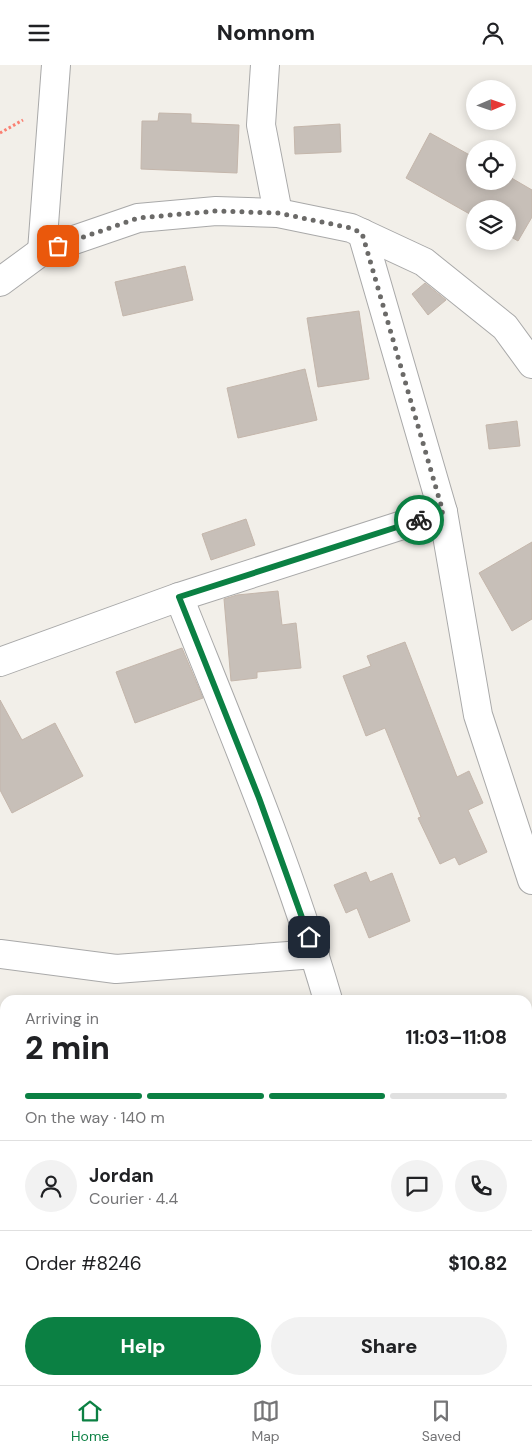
<!DOCTYPE html>
<html lang="en">
<head>
<meta charset="utf-8">
<style>
	body { margin:0; font-family:"DM Sans",sans-serif; background:#f2f2f2; color:#202124; height:100vh; display:flex; flex-direction:column; font-size:19px; white-space:nowrap }
	* { box-sizing:border-box; margin:0 }
	p { font-size:16px; color:#757577 }
	.icon { flex:none; width:28px; height:28px; fill:none; stroke:currentColor; stroke-width:2; stroke-linecap:round; stroke-linejoin:round }
	.map { position:relative; flex:1; overflow:hidden }
	.side { position:absolute; left:0px; top:930px; width:532px; height:390px; display:flex; flex-direction:column; background:#fff; border-radius:15px 15px 0 0; box-shadow:0 2px 12px #0003 }
	.side>* { flex:none }
	.needle { width:32px; rotate:88deg }
	.fabs { position:absolute; left:466px; top:15px; display:grid; gap:10px }
	.fabs a { display:grid; place-items:center; width:50px; height:50px; border-radius:50%; background:#fff; box-shadow:0 2px 12px #0003; font-size:25px }
	.pin { position:absolute; display:grid; place-items:center; width:42px; height:42px; color:#fff; margin:-21px; border-radius:10px; box-shadow:0 2px 8px #0006 }
	.courier { position:absolute; display:grid; place-items:center; width:50px; height:50px; margin:-25px; border:4px solid #0b8043; border-radius:50%; background:#fff; color:#222; box-shadow:0 1px 6px #0007 }
	.overview em { font-style:normal; font-weight:800 }
	.overview div { display:flex; flex-direction:column-reverse }
	.overview { display:flex; align-items:center; justify-content:space-between; height:85px; padding:0 25px }
	h1 { font-size:32px; font-weight:800; line-height:38px }
	.bar { display:grid; grid-template-columns:repeat(4,1fr); gap:8px 5px; align-content:center; height:60px; padding:0 25px }
	.bar i { height:6px; border-radius:4px; background:#e0e0e0 }
	.bar .current { background:#0b8043 }
	.bar p { grid-column:span 4 }
	.line { display:flex; align-items:center; gap:12px; padding:0 25px; border-top:1px solid #e0e0e0 }
	.line div { flex:1 }
	.round { display:grid; place-items:center; flex:none; width:52px; height:52px; border-radius:26px; background:#f2f2f2 }
	.primary-button { display:flex; gap:10px; margin-top:auto; padding:10px 25px }
	.primary-button a { flex:1; height:58px; border-radius:30px; background:#0b8043; color:#fff; font-size:20px; font-weight:800; line-height:58px; text-align:center }
	.primary-button a+a { background:#f2f2f2; color:#202124 }
	header { display:flex; justify-content:space-between; align-items:center; height:65px; padding:0 25px; background:#fff; font-size:22px; font-weight:800 }
	.tab-bar { display:flex; justify-content:space-around; align-items:center; height:70px; border-top:1px solid #e0e0e0; background:#fff; font-size:14px; color:#757577 }
	.tab-bar a { display:grid; justify-items:center; gap:2px }
	.tab-bar .current { color:#0b8043 }
	.map>svg:first-child { display:block }
	.building { fill:#c7bfb8; stroke:#c4b6ab }
	.lines { fill:none; stroke-linecap:round; stroke-linejoin:round }
	.minor-casing { stroke:#a9a9a9; stroke-width:30 }
	.tertiary-casing { stroke:#a9a9a9; stroke-width:30 }
	.path { stroke:#fa8072; stroke-width:3; stroke-dasharray:2.5 2.5; stroke-linecap:butt }
	.minor { stroke:#fff; stroke-width:28 }
	.tertiary { stroke:#fff; stroke-width:28 }
	.done { stroke:#6b6a68; stroke-width:5; stroke-dasharray:0 9 }
	.route { stroke:#0b8043; stroke-width:6 }
</style>
</head>
<body>
<header><svg class="icon" aria-label="menu" viewBox="0 0 24 24"><path d="M4 6h16M4 12h16M4 18h16"/></svg>Nomnom<svg class="icon" aria-label="person" viewBox="0 0 24 24"><circle cx="12" cy="8" r="4"/><path d="M4 21q1-7 8-7t8 7"/></svg></header>
<div class="map">
<svg width="532" height="1320" viewBox="0 0 532 1320">
	<rect width="100%" height="100%" fill="#f2efe9"/>
	<g class="building">
		<path d="M159,48L191,49V58L239,60L237,108L141,104L142,56H158Z"/>
		<path d="M340,59L341,87L295,89L294,62Z"/>
		<path d="M430,68L475,93V116H508V111L532,125V152L518,176L508,170V144H475V152L406,113Z"/>
		<path d="M185,201L193,235L123,251L115,217Z"/>
		<path d="M425,218L446,235L428,250L412,229Z"/>
		<path d="M359,246L369,314L318,322L307,253Z"/>
		<path d="M305,304L317,355L238,373L227,323Z"/>
		<path d="M517,356L520,381L489,384L486,360Z"/>
		<path d="M246,454L255,480L211,495L202,469Z"/>
		<path d="M532,477V554L512,566L479,508Z"/>
		<path d="M278,526L282,560L296,558L301,603L257,607V613L231,616L224,534L237,530Z"/>
		<path d="M405,577L457,712L469,706L483,738L468,745L487,787L459,800L455,792L440,799L418,753L421,752L385,663L366,671L343,611L371,601L367,591Z"/>
		<path d="M182,583L203,633L135,658L116,607Z"/>
		<path d="M0,635L22,675L55,658L83,711L12,748L0,725Z"/>
		<path d="M366,807L370,817L392,808L410,856L369,873L357,843L346,848L334,820Z"/>
	</g>
	<g class="lines">
		<defs>
			<g id="minor">
				<path d="M265,0L261,60L278,148"/>
				<path d="M362,168L443,447L478,650L532,815"/>
				<path d="M42,186L56,0"/>
				<path d="M179,532C232,665 288,797 328,935"/>
				<path d="M0,597L179,532L443,447"/>
				<path d="M0,889L116,904L315,889"/>
				<path d="M0,1193L5,1192"/>
				<path d="M528,1224H532"/>
				<path d="M303,1320V1315"/>
			</g>
			<path id="tertiary" d="M0,217L42,186L138,153L216,146L278,148L351,163L424,197L505,262L532,299"/>
		</defs>
		<use href="#minor" class="minor-casing"/>
		<use href="#tertiary" class="tertiary-casing"/>
		<g class="path">
			<path d="M0,68L23,55"/>
			<path d="M211,1320V1315"/>
		</g>
		<use href="#minor" class="minor"/>
		<use href="#tertiary" class="tertiary"/>
	</g>
	<g class="lines">
		<path class="done" d="M58,181L138,153L216,146L278,148L351,163L362,168L443,447L419,455"/>
		<path class="route" d="M309,872L259,733L179,532L419,455"/>
	</g>
</svg>
<div class="fabs">
<a><svg class="needle" viewBox="-14 -14 28 28"><path d="M0-13l5 13h-10z" fill="#e53935"/><path d="M0 13l5-13h-10z" fill="#757577"/></svg></a>
<a><svg class="icon" aria-label="locate" viewBox="0 0 24 24"><circle cx="12" cy="12" r="6"/><path d="M12 2v4M12 18v4M2 12h4M18 12h4"/></svg></a>
<a><svg class="icon" aria-label="layers" viewBox="0 0 24 24"><path d="M12 4l9 5-9 5-9-5zM3 14l9 5 9-5"/></svg></a>
</div>
<div class="pin" style="left:58px;top:181px;background:#ea580c"><svg class="icon" aria-label="bag" viewBox="0 0 24 24"><path d="M5 8h14l-1 12H6zM9 8a3 3 0 0 1 6 0"/></svg></div>
<div class="pin" style="left:309px;top:872px;background:#1f2937"><svg class="icon" aria-label="home" viewBox="0 0 24 24"><path d="M3 11l9-7 9 7M6 9v11h12V9"/></svg></div>
<div class="courier" style="left:419px;top:455px"><svg class="icon" aria-label="bike" viewBox="0 0 24 24"><circle cx="6" cy="16" r="4"/><circle cx="18" cy="16" r="4"/><path d="M6 16l4-8h5l3 8M10 8l3 8H6M13 5h3"/></svg></div>
<section class="side">
<div class="overview"><div><h1>2 min</h1><p>Arriving in</p></div><em>11:03–11:08</em></div>
<div class="bar"><i class="current"></i><i class="current"></i><i class="current"></i><i></i><p>On the way · 140 m</p></div>
<div class="line" style="height:90px"><a class="round"><svg class="icon" aria-label="person" viewBox="0 0 24 24"><circle cx="12" cy="8" r="4"/><path d="M4 21q1-7 8-7t8 7"/></svg></a><div><b>Jordan</b><p>Courier · 4.4</p></div><a class="round"><svg class="icon" aria-label="chat" viewBox="0 0 24 24"><path d="M4 5h16v11H9l-5 4z"/></svg></a><a class="round"><svg class="icon" aria-label="phone" viewBox="0 0 24 24"><path d="M5 4h4l2 5-3 2q2 4 5 5l2-3 5 2v4C11 20 4 13 5 4z"/></svg></a></div>
<div class="line" style="height:65px"><div>Order #8246</div><b>$10.82</b></div>
<div class="primary-button"><a>Help</a><a>Share</a></div>
</section>
</div>
<nav class="tab-bar">
<a class="current"><svg class="icon" aria-label="home" viewBox="0 0 24 24"><path d="M3 11l9-7 9 7M6 9v11h12V9"/></svg>Home</a>
<a><svg class="icon" aria-label="map" viewBox="0 0 24 24"><path d="M3 6l6-2 6 2 6-2v14l-6 2-6-2-6 2zM9 4v14M15 6v14"/></svg>Map</a>
<a><svg class="icon" aria-label="saved" viewBox="0 0 24 24"><path d="M7 4h10v16l-5-4-5 4z"/></svg>Saved</a>
</nav>
</body>
</html>
